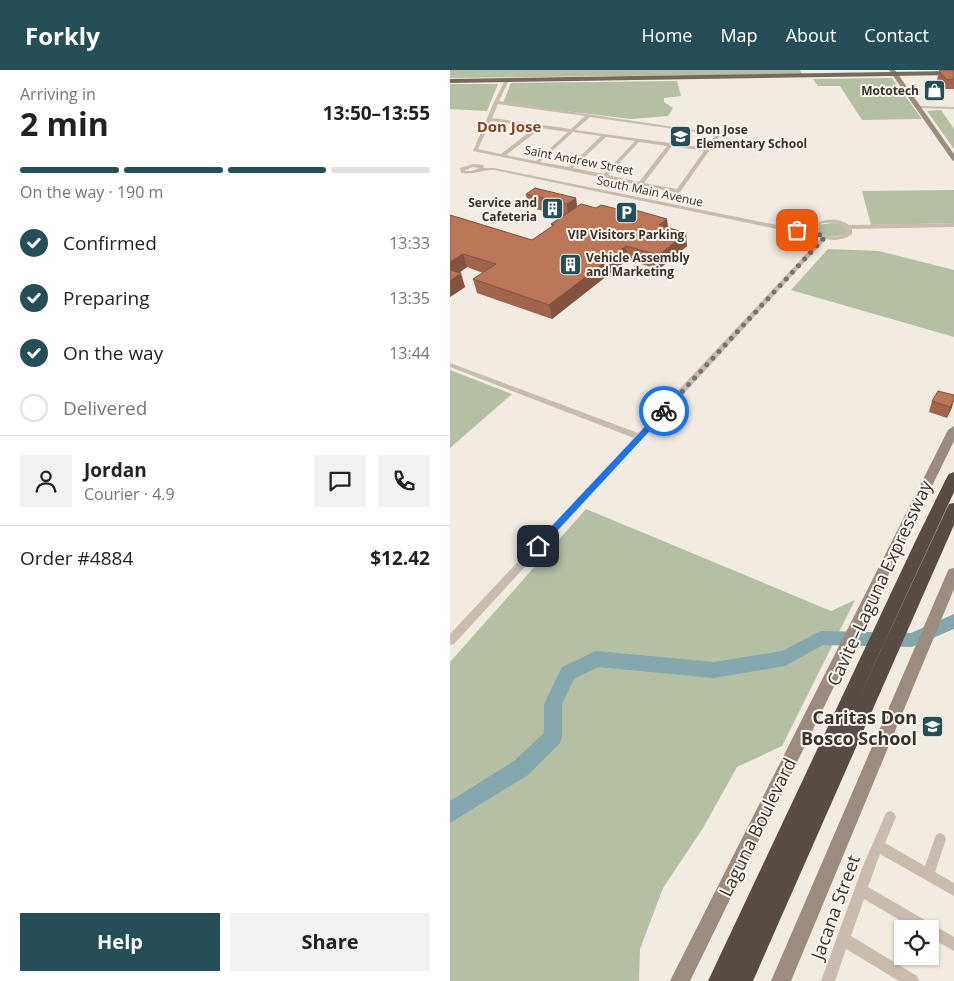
<!DOCTYPE html>
<html lang="en">
<head>
<meta charset="utf-8">
<style>
	body { margin:0; font-family:"Open Sans",sans-serif; background:#f2f2f2; color:#222; height:100vh; display:flex; flex-direction:column; font-size:19px; white-space:nowrap }
	* { box-sizing:border-box; margin:0 }
	p { font-size:16px; color:#767676 }
	.icon { flex:none; width:28px; height:28px; fill:none; stroke:currentColor; stroke-width:2; stroke-linecap:round; stroke-linejoin:round }
	.map { position:relative; flex:1; overflow:hidden }
	.details { display:flex; flex-direction:column; background:#fff; width:450px }
	.details>* { flex:none }
	.controls { position:absolute; left:444px; top:850px; display:grid; gap:10px }
	.controls a { display:grid; place-items:center; width:45px; height:45px; border-radius:0px; background:#fff; box-shadow:0 1px 4px #0004; font-size:25px }
	.pin { position:absolute; display:grid; place-items:center; width:42px; height:42px; color:#fff; margin:-21px; border-radius:10px; box-shadow:0 2px 8px #0006 }
	.courier { position:absolute; display:grid; place-items:center; width:50px; height:50px; margin:-25px; border:4px solid #1a73e8; border-radius:50%; background:#fff; color:#222; box-shadow:0 1px 6px #0007 }
	.head em { font-style:normal; font-weight:700 }
	.head div { display:flex; flex-direction:column-reverse }
	.head { display:flex; align-items:center; justify-content:space-between; height:85px; padding:0 20px }
	h1 { font-size:32px; font-weight:700; line-height:38px }
	.bar { display:grid; grid-template-columns:repeat(4,1fr); gap:8px 5px; align-content:center; height:60px; padding:0 20px }
	.bar i { height:6px; border-radius:4px; background:#e0e0e0 }
	.bar .selected { background:#254f56 }
	.bar p { grid-column:span 4 }
	.line { display:flex; align-items:center; gap:12px; padding:0 20px; border-top:1px solid #e0e0e0 }
	.line div { flex:1 }
	.round { display:grid; place-items:center; flex:none; width:52px; height:52px; border-radius:0px; background:#f2f2f2 }
	ol { padding:0 20px; list-style:none }
	li { display:flex; align-items:center; gap:15px; height:55px }
	li p { margin-inline-start:auto }
	li .icon { padding:5px; border-radius:50%; background:#254f56; color:#fff; stroke-width:4 }
	li:last-child { color:#767676 }
	li i { width:28px; height:28px; border:2px solid #e0e0e0; border-radius:50% }
	.primary-button { display:flex; gap:10px; margin-top:auto; padding:10px 20px }
	.primary-button a { flex:1; height:58px; border-radius:0px; background:#254f56; color:#fff; font-size:20px; font-weight:700; line-height:58px; text-align:center }
	.primary-button a+a { background:#f2f2f2; color:#222 }
	header { display:flex; align-items:center; gap:30px; box-sizing:border-box; height:70px; padding:0 25px; background:#254f56; color:#fff }
	header strong { font-size:24px }
	nav { display:flex; gap:28px; margin-inline-start:auto; font-size:18px }
	main { display:flex; flex:1; min-height:0 }
	.map>svg:first-child { display:block }
	.green { fill:#b4bfa3 }
	.lines { fill:none; stroke-linecap:round; stroke-linejoin:round }
	.river { fill:#83a7ac; fill-rule:evenodd }
	.minor { fill:#c9bcae; fill-rule:evenodd }
	.secondary { fill:#9c8c80; fill-rule:evenodd }
	.primary { fill:#78695f; fill-rule:evenodd }
	.motorway { fill:#584c44; fill-rule:evenodd }
	.wall { fill:#a1654b }
	.shaded-wall { fill:#83533d }
	.building { fill:#bb7657; stroke:#83533d }
	.route { fill:#1a73e8 }
	.done { stroke:#79726c; stroke-width:5; stroke-dasharray:0 9 }
	.labels { text-anchor:middle; dominant-baseline:central; stroke-width:4; stroke-linejoin:round; paint-order:stroke }
	.far-poi-label { font-size:12px; font-weight:bold; fill:#38312c; stroke:#f9f5ee; text-anchor:end }
	.far-street-label { font-size:12px; fill:#38312c; stroke:#f9f5ee }
	.far-quarter-label { font-size:15px; font-weight:bold; fill:#80462c; stroke:#f9f5ee }
	.near-street-label { font-size:18px; fill:#38312c; stroke:#f9f5ee }
	.near-poi-label { font-size:18px; font-weight:bold; fill:#38312c; stroke:#f9f5ee; text-anchor:end }
</style>
</head>
<body>
<header>
<strong>Forkly</strong>
<nav><a>Home</a><a>Map</a><a>About</a><a>Contact</a></nav>
</header>
<main>
<section class="details">
<div class="head"><div><h1>2 min</h1><p>Arriving in</p></div><em>13:50–13:55</em></div>
<div class="bar"><i class="selected"></i><i class="selected"></i><i class="selected"></i><i></i><p>On the way · 190 m</p></div>
<ol>
<li><svg class="icon" aria-label="check" viewBox="0 0 24 24"><path d="M5 12l5 5 9-10"/></svg>Confirmed<p>13:33</p></li>
<li><svg class="icon" aria-label="check" viewBox="0 0 24 24"><path d="M5 12l5 5 9-10"/></svg>Preparing<p>13:35</p></li>
<li><svg class="icon" aria-label="check" viewBox="0 0 24 24"><path d="M5 12l5 5 9-10"/></svg>On the way<p>13:44</p></li>
<li><i></i>Delivered</li>
</ol>
<div class="line" style="height:90px"><a class="round"><svg class="icon" aria-label="person" viewBox="0 0 24 24"><circle cx="12" cy="8" r="4"/><path d="M4 21q1-7 8-7t8 7"/></svg></a><div><b>Jordan</b><p>Courier · 4.9</p></div><a class="round"><svg class="icon" aria-label="chat" viewBox="0 0 24 24"><path d="M4 5h16v11H9l-5 4z"/></svg></a><a class="round"><svg class="icon" aria-label="phone" viewBox="0 0 24 24"><path d="M5 4h4l2 5-3 2q2 4 5 5l2-3 5 2v4C11 20 4 13 5 4z"/></svg></a></div>
<div class="line" style="height:65px"><div>Order #4884</div><b>$12.42</b></div>
<div class="primary-button"><a>Help</a><a>Share</a></div>
</section>
<div class="map">
<svg width="504" height="911" viewBox="0 0 504 911">
	<rect width="100%" height="100%" fill="#f1ebe2"/>
	<g class="green">
		<path d="M0,0H350L352,4L0,8Z"/>
		<path d="M442,8L472,49L412,50L390,16H368L363,9Z"/>
		<path d="M227,11L231,26L214,28V32L223,38L218,46L180,49L53,33L61,13Z"/>
		<path d="M0,14H48L37,41L0,39Z"/>
		<path d="M491,40L504,59V79L477,41Z"/>
		<path d="M504,120V153L421,155L412,121Z"/>
		<path d="M382,153L390,154L398,160L397,163C386,168 377,168 367,161L369,155Z"/>
		<path d="M378,179L429,181L504,200V267L341,220Z"/>
		<path d="M0,300L62,324L0,378Z"/>
		<path d="M136,439L381,541L405,530L332,676L287,697L253,758L213,818L190,879L189,911H0V592Z"/>
	</g>
	<g class="lines">
		<path class="river" d="M504,544V559L462,577L373,575L335,596L264,608L148,597L124,609L112,634V667L110,673L78,705L0,753V731L64,691L94,663V634L112,597L146,581L264,592L332,581L371,561L461,563Z"/>
		<g class="minor">
			<path d="M57,9L59,10L49,31L271,64L230,122L228,123L23,81L44,32L55,10ZM48,34L135,46L121,59L42,48ZM140,47L266,65L256,78L125,60ZM41,51L86,57L51,84L28,79ZM91,58L118,62L86,91L56,85ZM123,62L151,66L119,97L90,92ZM156,67L185,71L154,104L123,98ZM189,72L217,76L189,112L158,105ZM222,76L254,81L227,119L194,113Z"/>
			<path d="M469,36L504,37V39L468,38Z"/>
			<path d="M23,94L33,95L34,98H44L327,155L361,158L362,156C373,148 388,147 399,155L504,153V157L402,159V164C394,170 386,171 376,169L4,574L0,575V564L184,368L0,297V293L188,363L371,168L362,162L327,159L44,100C32,100 23,105 11,103L10,98ZM23,97L30,98L21,101H15V100ZM372,153C383,152 389,153 397,160V162C387,169 377,168 368,161L367,158Z"/>
			<path d="M440,741L444,743L446,747L435,773L475,796L486,765L490,763L494,765L496,769L485,802L504,813V826L430,784L418,817L504,867V881L480,867V859H465L414,829L401,866L467,906L469,911H449L396,879L385,911H371L413,796L436,743Z"/>
		</g>
		<g class="secondary">
			<path d="M439,0H445L504,84V91L502,90Z"/>
			<path d="M504,356V371L240,911H220L498,360Z"/>
			<path d="M504,498V519L341,911H321L497,503L499,499Z"/>
		</g>
		<path class="primary" d="M504,1V5L0,13V9Z"/>
		<path class="motorway" d="M504,402V422L405,636L497,438L499,434L504,433V455L303,911H258L466,470L497,407L499,404Z"/>
	</g>
	<g class="wall">
		<path d="M504,0V19H495L487,10L489,1Z"/>
		<path d="M76,124L127,137L175,141L217,149L218,158L237,176L209,199L177,190L102,249L27,223L23,209L33,203L17,197L9,203L15,217L0,227V145L82,170L102,157L101,154L113,146L78,137Z"/>
		<path d="M482,331L502,337L497,348L479,342Z"/>
	</g>
	<g class="shaded-wall">
		<path d="M126,128L128,141L119,147L117,134Z"/>
		<path d="M217,149L218,162L209,155Z"/>
		<path d="M236,163L237,176L209,199V185Z"/>
		<path d="M176,176L177,190L102,249L99,235Z"/>
		<path d="M13,184L17,197L0,208V192Z"/>
		<path d="M11,203L15,217L0,227V211Z"/>
		<path d="M504,330L502,337L497,348L500,337Z"/>
	</g>
	<g class="building">
		<path d="M491,0H504V9L497,10L489,1Z"/>
		<path d="M85,118L126,128L117,134L76,124Z"/>
		<path d="M131,134L146,138L151,135L175,141L178,138L217,149L209,155L236,163L209,185L176,176L99,235L23,209L46,194L13,184L0,192V145L82,170L104,155L101,154Z"/>
		<path d="M0,200L11,203L0,211Z"/>
		<path d="M488,321L504,325V330L500,337L482,331Z"/>
	</g>
	<path class="route" d="M212,339L218,341L91,478H85V474Z"/>
	<g class="lines">
		<path class="done" d="M214,341L375,167L368,164L364,160H347"/>
	</g>
	<defs>
		<symbol id="shop-square" viewBox="-11 -11 22 22"><rect x="-9" y="-9" width="18" height="18" rx="4" fill="#254f56" stroke="#f9f5ee"/><path d="M-5-2.5h2.3a2.7 3.5 0 0 1 5.4 0H5L5.5 6h-11ZM-1.5-2.5h3a1.5 2.3 0 0 0-3 0Z" fill="#fff"/></symbol>
		<symbol id="school-square" viewBox="-11 -11 22 22"><rect x="-9" y="-9" width="18" height="18" rx="4" fill="#254f56" stroke="#f9f5ee"/><path d="M0-5L7-2L0 1L-7-2ZM-4 1L0 2.5L4 1V4Q0 6-4 4Z" fill="#fff"/></symbol>
		<symbol id="building-square" viewBox="-11 -11 22 22"><rect x="-9" y="-9" width="18" height="18" rx="4" fill="#254f56" stroke="#f9f5ee"/><path d="M-4-6H4V6H1V3H-1V6H-4ZM-2.5-4.3h1.7v1.8h-1.7ZM.8-4.3h1.7v1.8H.8ZM-2.5-1h1.7V.8h-1.7ZM.8-1h1.7V.8H.8Z" fill="#fff"/></symbol>
		<symbol id="parking-square" viewBox="-11 -11 22 22"><rect x="-9" y="-9" width="18" height="18" rx="4" fill="#254f56" stroke="#f9f5ee"/><path d="M-3.5-5.5H1a3.5 3.5 0 0 1 0 7H-1V5.5H-3.5ZM-1-3.4V-.6H.8a1.4 1.4 0 0 0 0-2.8Z" fill="#fff"/></symbol>
	</defs>
	<g fill-rule="evenodd">
		<use href="#shop-square" x="472" y="8" width="25" height="25"/>
		<use href="#school-square" x="218" y="54" width="25" height="25"/>
		<use href="#building-square" x="90" y="126" width="25" height="25"/>
		<use href="#parking-square" x="164" y="130" width="25" height="25"/>
		<use href="#building-square" x="108" y="182" width="25" height="25"/>
		<use href="#school-square" x="470" y="644" width="25" height="25"/>
	</g>
	<g class="labels">
		<g class="far-poi-label">
			<text x="469" y="20">Mototech</text>
			<text x="246" y="59" text-anchor="start">Don Jose<tspan x="246" dy="14">Elementary School</tspan></text>
			<text x="87" y="132">Service and<tspan x="87" dy="14">Cafeteria</tspan></text>
			<text x="176" y="164" text-anchor="middle">VIP Visitors Parking</text>
			<text x="136" y="187" text-anchor="start">Vehicle Assembly<tspan x="136" dy="14">and Marketing</tspan></text>
		</g>
		<g class="far-street-label">
			<text transform="translate(129 90) rotate(11)">Saint Andrew Street</text>
			<text transform="translate(200 121) rotate(12)">South Main Avenue</text>
		</g>
		<g class="far-quarter-label">
			<text x="59" y="56">Don Jose</text>
		</g>
		<g class="near-street-label">
			<text transform="translate(429 513) rotate(-65)">Cavite–Laguna Expressway</text>
			<text transform="translate(307 757) rotate(-64)">Laguna Boulevard</text>
			<text transform="translate(385 837) rotate(-70)">Jacana Street</text>
		</g>
		<g class="near-poi-label">
			<text x="467" y="647">Caritas Don<tspan x="467" dy="21">Bosco School</tspan></text>
		</g>
	</g>
</svg>
<div class="controls">
<a><svg class="icon" aria-label="locate" viewBox="0 0 24 24"><circle cx="12" cy="12" r="6"/><path d="M12 2v4M12 18v4M2 12h4M18 12h4"/></svg></a>
</div>
<div class="pin" style="left:347px;top:160px;background:#ea580c"><svg class="icon" aria-label="bag" viewBox="0 0 24 24"><path d="M5 8h14l-1 12H6zM9 8a3 3 0 0 1 6 0"/></svg></div>
<div class="pin" style="left:88px;top:476px;background:#1f2937"><svg class="icon" aria-label="home" viewBox="0 0 24 24"><path d="M3 11l9-7 9 7M6 9v11h12V9"/></svg></div>
<div class="courier" style="left:214px;top:341px"><svg class="icon" aria-label="bike" viewBox="0 0 24 24"><circle cx="6" cy="16" r="4"/><circle cx="18" cy="16" r="4"/><path d="M6 16l4-8h5l3 8M10 8l3 8H6M13 5h3"/></svg></div>
</div>
</main>
</body>
</html>
